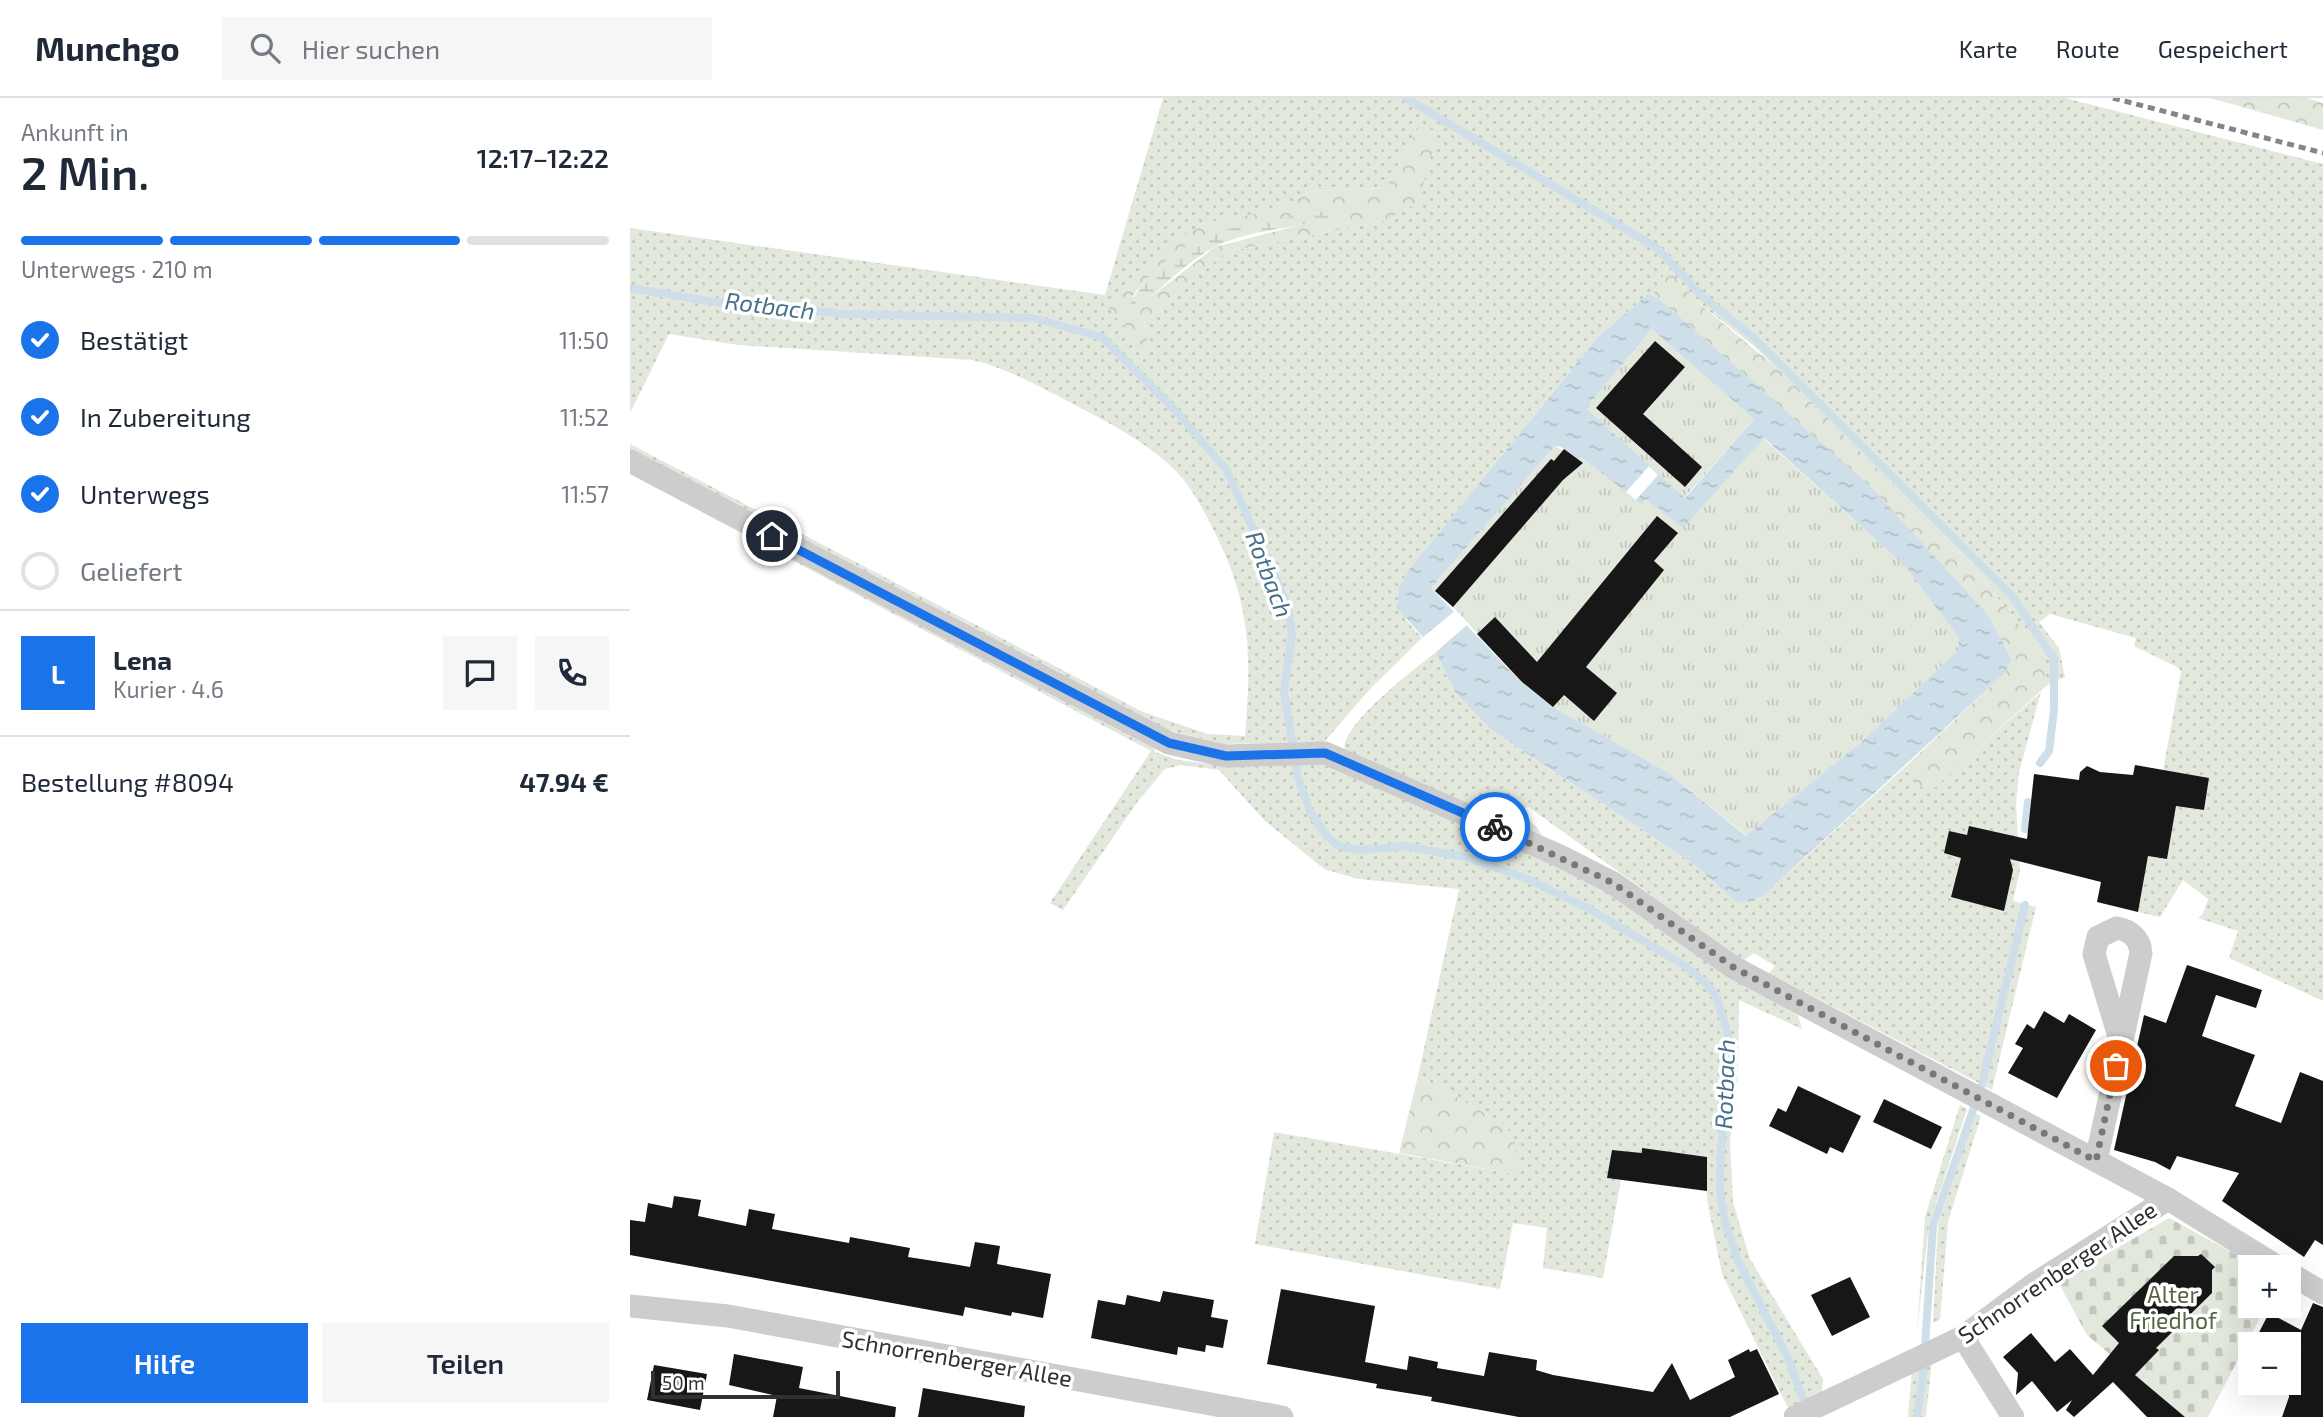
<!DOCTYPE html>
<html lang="de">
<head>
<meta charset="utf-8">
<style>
	body { margin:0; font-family:"Exo 2",sans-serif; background:#f6f6f7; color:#1f2937; height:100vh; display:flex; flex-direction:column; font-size:26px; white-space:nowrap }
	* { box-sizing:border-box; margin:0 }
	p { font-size:23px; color:#747a83 }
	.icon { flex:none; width:38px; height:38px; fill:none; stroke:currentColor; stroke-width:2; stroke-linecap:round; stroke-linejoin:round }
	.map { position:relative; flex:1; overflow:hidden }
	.sheet { display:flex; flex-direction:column; background:#fff; width:630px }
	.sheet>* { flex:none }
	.buttons { position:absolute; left:1608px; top:1157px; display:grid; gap:14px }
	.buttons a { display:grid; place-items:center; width:63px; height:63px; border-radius:0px; background:#fff; box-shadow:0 7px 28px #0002; font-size:35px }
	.scale { position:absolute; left:21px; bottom:18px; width:189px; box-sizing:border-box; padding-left:7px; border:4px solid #303030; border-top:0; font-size:19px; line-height:24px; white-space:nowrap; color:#303030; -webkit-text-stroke:5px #fff; paint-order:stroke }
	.pin { position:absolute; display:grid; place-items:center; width:60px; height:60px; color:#fff; margin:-30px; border:4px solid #fff; border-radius:50%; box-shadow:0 2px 7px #0007 }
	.courier { position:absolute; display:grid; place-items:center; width:70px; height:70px; margin:-35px; border:5px solid #1a73e8; border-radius:50%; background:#fff; color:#222; box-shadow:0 2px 9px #0007 }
	.head em { font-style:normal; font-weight:600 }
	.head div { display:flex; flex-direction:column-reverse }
	.head { display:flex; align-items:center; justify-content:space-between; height:119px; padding:0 21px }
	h1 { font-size:46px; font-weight:600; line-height:52px }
	.bar { display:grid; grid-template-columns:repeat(4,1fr); gap:10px 7px; align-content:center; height:84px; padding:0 21px }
	.bar i { height:9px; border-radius:5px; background:#e0e1e3 }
	.bar .current { background:#1a73e8 }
	.bar p { grid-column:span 4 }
	.line { display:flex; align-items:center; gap:18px; padding:0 21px; border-top:2px solid #e0e1e3 }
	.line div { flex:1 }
	.round { display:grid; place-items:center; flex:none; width:74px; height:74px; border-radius:0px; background:#f6f6f7 }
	ol { padding:0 21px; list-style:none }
	li { display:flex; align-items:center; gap:21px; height:77px }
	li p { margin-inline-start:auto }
	li .icon { padding:7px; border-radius:50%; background:#1a73e8; color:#fff; stroke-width:4 }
	li:last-child { color:#747a83 }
	li i { width:38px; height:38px; border:4px solid #e0e1e3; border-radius:50% }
	.action { display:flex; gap:14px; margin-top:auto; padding:14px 21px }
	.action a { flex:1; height:80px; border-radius:0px; background:#1a73e8; color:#fff; font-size:28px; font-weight:600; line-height:80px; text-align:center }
	.action a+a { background:#f6f6f7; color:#1f2937 }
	header { display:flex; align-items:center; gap:42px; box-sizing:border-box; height:98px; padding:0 35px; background:#fff; border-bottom:2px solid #e0e1e3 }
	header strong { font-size:33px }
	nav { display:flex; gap:38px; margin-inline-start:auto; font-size:24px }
	.search { width:490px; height:63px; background:#f6f6f7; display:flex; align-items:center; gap:18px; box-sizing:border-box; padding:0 24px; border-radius:0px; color:#747a83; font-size:26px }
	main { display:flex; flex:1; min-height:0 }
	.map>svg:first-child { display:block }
	.grass { fill:url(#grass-dots); fill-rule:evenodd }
	.forest { fill:url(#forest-crowns); fill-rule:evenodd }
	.wetland { fill:url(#wetland-marsh) }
	.cemetery { fill:url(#cemetery-stones) }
	.park { fill:url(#park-tufts) }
	.water { fill:url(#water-ripples); fill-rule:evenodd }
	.pier { fill:#fff }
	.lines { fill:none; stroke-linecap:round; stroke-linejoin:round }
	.stream { stroke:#cedfe9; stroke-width:8 }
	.building { fill:#171717 }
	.street { stroke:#cdcdcd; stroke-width:23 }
	.rail { stroke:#858585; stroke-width:5; stroke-dasharray:7 5; stroke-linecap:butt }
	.done { stroke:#787878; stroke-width:7; stroke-dasharray:0 12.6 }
	.route { stroke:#1a73e8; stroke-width:9 }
	.labels { text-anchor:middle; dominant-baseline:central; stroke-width:7; stroke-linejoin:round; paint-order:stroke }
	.street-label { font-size:23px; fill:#303030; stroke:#fff }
	.park-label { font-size:23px; fill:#546742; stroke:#fff }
	.water-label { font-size:24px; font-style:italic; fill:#46718a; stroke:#fff }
</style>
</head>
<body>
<header>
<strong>Munchgo</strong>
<div class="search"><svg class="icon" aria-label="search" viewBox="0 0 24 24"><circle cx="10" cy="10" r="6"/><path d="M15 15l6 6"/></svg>Hier suchen</div>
<nav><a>Karte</a><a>Route</a><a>Gespeichert</a></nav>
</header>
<main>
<section class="sheet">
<div class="head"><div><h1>2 Min.</h1><p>Ankunft in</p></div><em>12:17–12:22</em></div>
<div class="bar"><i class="current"></i><i class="current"></i><i class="current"></i><i></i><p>Unterwegs · 210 m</p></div>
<ol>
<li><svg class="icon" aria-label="check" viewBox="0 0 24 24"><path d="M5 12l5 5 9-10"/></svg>Bestätigt<p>11:50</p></li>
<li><svg class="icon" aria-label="check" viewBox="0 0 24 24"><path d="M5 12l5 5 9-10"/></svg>In Zubereitung<p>11:52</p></li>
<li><svg class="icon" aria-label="check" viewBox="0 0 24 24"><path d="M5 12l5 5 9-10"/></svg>Unterwegs<p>11:57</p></li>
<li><i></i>Geliefert</li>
</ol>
<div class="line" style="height:126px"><b class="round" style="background:#1a73e8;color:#fff">L</b><div><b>Lena</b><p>Kurier · 4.6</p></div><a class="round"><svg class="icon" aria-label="chat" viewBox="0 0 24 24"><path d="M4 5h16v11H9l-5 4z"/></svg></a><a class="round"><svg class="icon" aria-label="phone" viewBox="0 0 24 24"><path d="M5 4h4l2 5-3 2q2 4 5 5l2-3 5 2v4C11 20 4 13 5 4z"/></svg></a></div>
<div class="line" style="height:91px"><div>Bestellung #8094</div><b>47.94 €</b></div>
<div class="action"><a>Hilfe</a><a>Teilen</a></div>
</section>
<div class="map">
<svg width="1693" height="1319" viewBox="0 0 1693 1319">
	<defs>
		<pattern id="grass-dots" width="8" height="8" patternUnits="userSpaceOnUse" patternTransform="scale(1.75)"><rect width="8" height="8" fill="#e3e8dd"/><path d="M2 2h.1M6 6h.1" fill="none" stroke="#c3c7be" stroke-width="1.8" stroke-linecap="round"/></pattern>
		<pattern id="forest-crowns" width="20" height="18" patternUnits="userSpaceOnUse" patternTransform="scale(1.75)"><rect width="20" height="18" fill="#e3e8dd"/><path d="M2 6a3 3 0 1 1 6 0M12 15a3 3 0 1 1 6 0" fill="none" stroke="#c3c7be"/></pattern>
		<pattern id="wetland-marsh" width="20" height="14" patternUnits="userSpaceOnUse" patternTransform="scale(1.75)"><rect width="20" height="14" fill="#e3e8dd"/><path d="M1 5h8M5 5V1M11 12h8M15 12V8" fill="none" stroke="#c3c7be"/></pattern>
		<pattern id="cemetery-stones" width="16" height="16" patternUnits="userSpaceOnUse" patternTransform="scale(1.75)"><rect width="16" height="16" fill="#e3e8dd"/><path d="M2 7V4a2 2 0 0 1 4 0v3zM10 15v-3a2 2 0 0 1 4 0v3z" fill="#c3c7be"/></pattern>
		<pattern id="park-tufts" width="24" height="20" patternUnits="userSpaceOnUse" patternTransform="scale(1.75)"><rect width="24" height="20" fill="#e3e8dd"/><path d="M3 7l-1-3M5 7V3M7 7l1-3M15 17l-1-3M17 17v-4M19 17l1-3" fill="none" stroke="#c3c7be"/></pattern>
		<pattern id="water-ripples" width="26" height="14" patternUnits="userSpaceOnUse" patternTransform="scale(1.75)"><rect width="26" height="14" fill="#cedfe9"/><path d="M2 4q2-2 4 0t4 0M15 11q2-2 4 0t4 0" fill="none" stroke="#b1c0c8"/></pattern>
	</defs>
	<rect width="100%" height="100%" fill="#fff"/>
	<g class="grass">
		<path d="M533,0H1435L1693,66V903L1599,860L1608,833L1568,820L1573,816L1578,801L1553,782L1530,819L1508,814L1518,758L1537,761L1546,708L1574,712L1579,681L1533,672L1551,575L1549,570L1504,548L1506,540L1420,516L1409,524L1429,550L1435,579L1416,588V561L1340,465L1124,248L1065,202L1038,170L1022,198L1018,196L968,239L781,469L769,488L776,522L792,540L741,590L694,644L595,646L533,631L0,354V346L513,614L578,636L615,638C622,555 621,503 581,427C569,403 556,380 535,363C510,341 479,325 449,309C414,291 382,272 343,262L108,247L39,236L0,315V130L475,197ZM788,30L753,123L596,154L514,224L519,260L478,209L571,126L645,112L681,93L756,90Z"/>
		<path d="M0,372L524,650L525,654L548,662L587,667L690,664L949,776L1159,910L1168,918L1172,931L1109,902L1108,978L1100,1044L1103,1104L1120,1161L1193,1281L1192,1294L1158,1310L1092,1176L1077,1102V1059L1012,1051V1055L982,1052L977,1080L991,1082L973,1180L913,1170L917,1130L883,1125L870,1191L625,1146L644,1034L890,1077L871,1024L788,978L829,791L729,781L694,771L634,722L589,672L551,667L535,671L508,703L433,812L420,805L521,653L0,376Z"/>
		<path d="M806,554L825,594L860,631L1065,767L1105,803L1134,797L1274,670L1298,695L1411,594L1389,674L1386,707L1390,772L1383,803L1406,809L1362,992L1139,875L1145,868L1124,855L1113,863L897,708L891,715L908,730L913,740L715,652C709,628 787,569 806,554Z"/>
		<path d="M1330,1007L1337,1011L1299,1127L1287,1233L1295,1119Z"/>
		<path d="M1345,1015L1351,1018L1318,1124L1310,1221L1303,1225L1308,1128Z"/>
		<path d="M1302,1262L1296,1319H1278L1282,1271Z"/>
	</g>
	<g class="forest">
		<path d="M1580,0H1677L1693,5V32Z"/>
		<path d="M788,30L808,33L788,105L753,123L596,154L514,224L520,262L478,209L524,158L571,126L645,112L681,93L756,90ZM675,108L684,116L692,114L705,118L585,149L518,201L502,199C531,160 572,137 620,128C642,124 657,124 675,108Z"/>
		<path d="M1038,170L1065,202L1155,277L1340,465L1416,561V588L1298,696L1274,670L1375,575L1382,562L1359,518L1022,198Z"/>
		<path d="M788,978L871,1024L884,1038L890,1077L769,1055Z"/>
	</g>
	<path class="wetland" d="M675,108L681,109L685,116L701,110L706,113L705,118C667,132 619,130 583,150C559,163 539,183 518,201L511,212L499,218L497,213C513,173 561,137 604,130C631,125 653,127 675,108Z"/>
	<path class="cemetery" d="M1539,1120L1629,1169H1620V1208H1636L1578,1319H1555L1457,1237L1428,1184Z"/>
	<g class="park">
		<path d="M1023,230L1124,321L1054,400L956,310Z"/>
		<path d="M1133,340L1276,469L1328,539L1329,551L1230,645L1117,738L1039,675L923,609L891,584L826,512L801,490L925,348L949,362L951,359L1011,405L1016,401L1053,429Z"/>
	</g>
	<path class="water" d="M1018,196L1029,201L1238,386L1359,518L1382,562L1375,575L1134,797L1119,804L1105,803L1065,767L860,631L825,594L806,554L767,510L769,488L781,469L968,239ZM1022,231L1124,321L1055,400L956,310ZM1134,340L1276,469L1328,539L1329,551L1230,645L1116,738L1039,675L923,609L891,584L801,490L925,348L931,349L949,362L951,359L1006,402L1011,406L1016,401L1053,430Z"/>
	<g class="pier">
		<path d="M1019,368L1028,377L1006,402L996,394Z"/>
		<path d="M826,512L838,526L806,554L792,540Z"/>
	</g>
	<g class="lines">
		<g class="stream">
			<path d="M776,0L1027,150L1071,197L1122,238L1383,499L1424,561V612L1419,653L1410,665"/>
			<path d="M0,190L77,203L214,216L403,220L472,239L544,311L596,371L657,505L662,536L654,594L668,680L681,716L698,739L709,748L731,752L776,748L839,760L900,782L961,812L1054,867L1076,885L1087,900L1098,937L1090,1071V1096L1095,1124L1109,1165L1158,1260L1176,1309"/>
			<path d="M1395,731L1398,704"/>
			<path d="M1287,1319L1293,1277L1303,1128L1352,986L1395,807"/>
		</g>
	</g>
	<g class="building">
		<path d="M1025,243L1055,269L1013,316L1072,369L1055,389L966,310Z"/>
		<path d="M934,351L953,365L933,382L823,509L805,493L921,361L924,363Z"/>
		<path d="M1027,418L1048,435L1024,463L1034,472L956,569L987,595L964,623L934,597L923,609L892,584L847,536L865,519L907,564Z"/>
		<path d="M1505,667L1579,680L1574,712L1546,708L1537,761L1518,758L1508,814L1467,804L1471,784L1380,761L1383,772L1374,813L1321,799L1331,760L1314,755L1319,733L1337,737L1339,728L1397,741L1404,676L1449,682L1450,674L1457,668L1470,674L1503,677Z"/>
		<path d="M1557,867L1632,892L1626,910L1586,897L1572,938L1625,957L1605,1008L1651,1025L1670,974L1693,983V1147L1685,1142L1674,1159L1592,1103L1609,1075L1547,1058L1540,1072L1525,1064L1484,1052L1514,917L1536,925Z"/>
		<path d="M1414,913L1434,925L1439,916L1466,932L1427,1000L1378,975L1393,950L1385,946L1397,926L1404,931Z"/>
		<path d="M1168,988L1231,1018L1213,1055L1200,1049L1197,1056L1139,1028L1148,1010L1156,1014Z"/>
		<path d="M1254,1001L1312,1029L1301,1051L1243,1024Z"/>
		<path d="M1012,1050L1077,1059V1093L977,1080L982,1052L1012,1055Z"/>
		<path d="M44,1098L71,1102L68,1118L116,1128L119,1111L145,1116L142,1131L219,1145L220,1139L280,1150L278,1159L323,1166L340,1169L345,1144L370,1148L367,1166L421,1176L413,1220L382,1214L381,1218L335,1209L333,1218L0,1157V1122L15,1124L18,1105L42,1110Z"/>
		<path d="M1571,1156L1585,1169L1582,1172V1195L1526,1250L1529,1252L1505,1277L1555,1319H1517L1483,1284L1444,1319L1436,1312L1442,1302L1427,1314L1402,1283L1386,1297L1388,1275L1373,1259L1401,1235L1425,1264L1440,1251L1463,1277L1489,1245L1472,1228L1544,1158H1568Z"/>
		<path d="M1220,1179L1240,1219L1202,1238L1181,1197Z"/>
		<path d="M651,1191L745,1208L735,1264L777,1272L779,1258L808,1264L807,1270L854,1278L859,1254L907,1262L906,1272L923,1277L1023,1294L1042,1265L1060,1302L1105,1279L1098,1262L1119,1251L1120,1254L1127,1251L1149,1296L1100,1319H889L801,1303L802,1299L746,1290L747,1286L637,1266Z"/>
		<path d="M533,1193L584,1202L581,1219L598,1222L593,1250L576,1247L575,1254L548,1249L547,1257L461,1240L468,1202L495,1207L497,1197L530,1204Z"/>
		<path d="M1683,1205L1693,1209V1319H1652L1659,1299V1246H1623L1639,1215L1671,1232Z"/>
		<path d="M104,1256L173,1269L169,1290L266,1309L265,1319H143L147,1298L99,1287Z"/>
		<path d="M24,1267L77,1276L70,1312L17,1302Z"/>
		<path d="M293,1290L395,1308L394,1319H288Z"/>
	</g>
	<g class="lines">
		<g class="street">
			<path d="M0,363L539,645L596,658L695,655L930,758L983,785L1103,869L1538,1101L1648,1169"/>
			<path d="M1466,1063L1511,855C1510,841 1500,832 1487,830L1468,839L1464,856L1491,945"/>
			<path d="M1659,1175L1693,1195"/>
			<path d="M0,1208L98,1218L652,1319"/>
			<path d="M1333,1239L1383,1319"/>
			<path d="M1165,1319L1333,1239L1404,1186L1538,1101"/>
		</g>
		<path class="rail" d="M1483,0L1693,55"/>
	</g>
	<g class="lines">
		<path class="done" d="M865,729L983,785L1103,869L1466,1063L1486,968"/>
		<path class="route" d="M142,438L539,645L596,658L695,655L865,729"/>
	</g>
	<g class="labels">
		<g class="street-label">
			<text transform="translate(1427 1174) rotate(-34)">Schnorrenberger Allee</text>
			<text transform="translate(327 1260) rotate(10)">Schnorrenberger Allee</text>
		</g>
		<g class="park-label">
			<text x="1543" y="1196">Alter<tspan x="1543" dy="26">Friedhof</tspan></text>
		</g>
		<g class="water-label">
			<text transform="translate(140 207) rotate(7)">Rotbach</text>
			<text transform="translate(640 476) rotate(69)">Rotbach</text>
			<text transform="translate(1094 986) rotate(-88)">Rotbach</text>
		</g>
	</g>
</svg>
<div class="buttons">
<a>+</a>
<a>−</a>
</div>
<div class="scale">50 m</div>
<div class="pin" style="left:1486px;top:968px;background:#ea580c"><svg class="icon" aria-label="bag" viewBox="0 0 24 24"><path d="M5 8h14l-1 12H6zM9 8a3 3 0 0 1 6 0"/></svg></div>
<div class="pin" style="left:142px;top:438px;background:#1f2937"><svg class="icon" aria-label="home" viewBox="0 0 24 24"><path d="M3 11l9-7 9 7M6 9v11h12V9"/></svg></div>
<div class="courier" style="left:865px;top:729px"><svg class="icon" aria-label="bike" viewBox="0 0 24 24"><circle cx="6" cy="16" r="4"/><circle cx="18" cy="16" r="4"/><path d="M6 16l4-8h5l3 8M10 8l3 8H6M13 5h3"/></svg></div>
</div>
</main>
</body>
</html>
